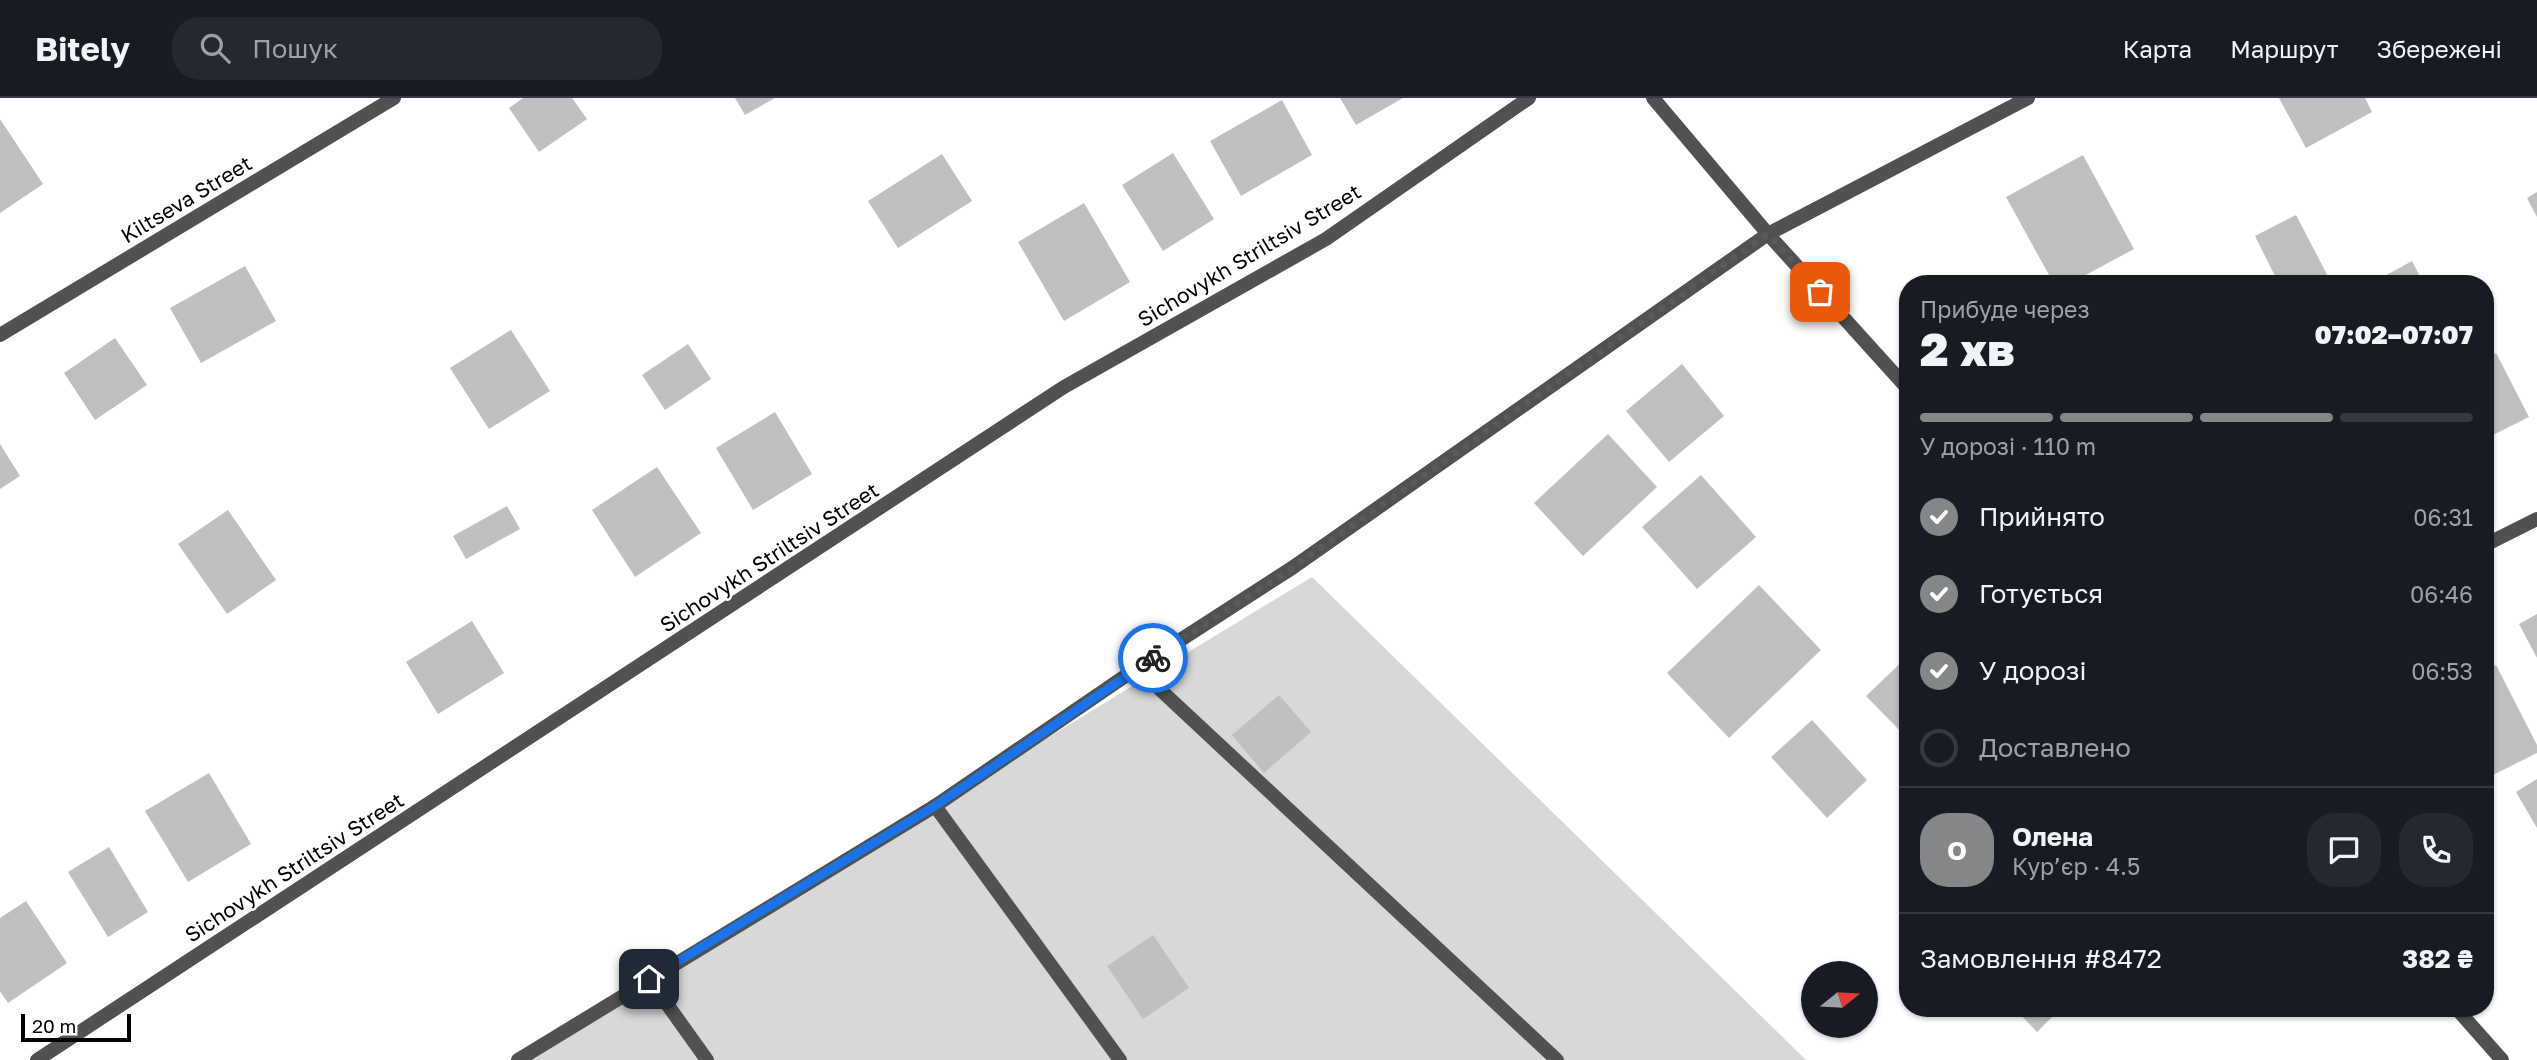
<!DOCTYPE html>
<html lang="uk">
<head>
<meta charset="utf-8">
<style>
	body { margin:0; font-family:"Golos Text",sans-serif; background:#242831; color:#f1f3f6; height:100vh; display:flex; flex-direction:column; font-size:26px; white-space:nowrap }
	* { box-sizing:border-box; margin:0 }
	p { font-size:23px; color:#9ea1a6 }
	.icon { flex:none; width:38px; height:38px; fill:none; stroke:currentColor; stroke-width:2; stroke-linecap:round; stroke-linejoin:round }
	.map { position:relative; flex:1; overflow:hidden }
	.details { position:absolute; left:1899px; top:177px; width:595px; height:742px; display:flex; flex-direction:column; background:#171b24; border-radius:28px; box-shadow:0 2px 5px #0004 }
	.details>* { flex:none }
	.needle { width:46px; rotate:72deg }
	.fabs { position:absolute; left:1801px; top:863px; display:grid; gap:14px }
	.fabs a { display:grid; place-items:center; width:77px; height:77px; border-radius:50%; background:#171b24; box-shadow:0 2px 5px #0004; font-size:35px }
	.scale { position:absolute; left:21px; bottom:18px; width:110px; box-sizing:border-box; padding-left:7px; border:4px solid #000; border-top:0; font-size:19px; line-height:24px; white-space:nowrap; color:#000; -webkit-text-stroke:5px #fff; paint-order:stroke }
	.pin { position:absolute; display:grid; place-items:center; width:60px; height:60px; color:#fff; margin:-30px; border-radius:14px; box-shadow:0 4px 10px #0006 }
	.courier { position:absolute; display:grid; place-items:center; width:70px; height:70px; margin:-35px; border:5px solid #1a73e8; border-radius:50%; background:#fff; color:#222; box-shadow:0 2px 9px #0007 }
	.summary em { font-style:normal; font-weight:800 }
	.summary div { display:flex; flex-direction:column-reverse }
	.summary { display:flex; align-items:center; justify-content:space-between; height:119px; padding:0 21px }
	h1 { font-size:46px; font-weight:800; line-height:52px }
	.bar { display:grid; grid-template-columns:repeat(4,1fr); gap:10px 7px; align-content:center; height:84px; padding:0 21px }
	.bar i { height:9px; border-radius:5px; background:#363941 }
	.bar .current { background:#858687 }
	.bar p { grid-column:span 4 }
	.line { display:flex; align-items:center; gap:18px; padding:0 21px; border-top:2px solid #363941 }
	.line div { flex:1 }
	.round { display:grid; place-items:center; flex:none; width:74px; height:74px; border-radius:28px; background:#242831 }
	ol { padding:0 21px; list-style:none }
	li { display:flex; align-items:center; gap:21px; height:77px }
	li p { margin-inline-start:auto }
	li .icon { padding:7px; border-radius:50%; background:#858687; color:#fff; stroke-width:4 }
	li:last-child { color:#9ea1a6 }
	li i { width:38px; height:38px; border:4px solid #363941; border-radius:50% }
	header { display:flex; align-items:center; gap:42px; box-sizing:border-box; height:98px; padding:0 35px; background:#171b24; border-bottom:2px solid #363941 }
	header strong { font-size:33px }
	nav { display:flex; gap:38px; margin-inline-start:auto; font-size:24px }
	.search { width:490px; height:63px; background:#242831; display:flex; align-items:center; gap:18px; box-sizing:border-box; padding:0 24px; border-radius:28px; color:#9ea1a6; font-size:26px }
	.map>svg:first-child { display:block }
	.green { fill:#d8d8d8 }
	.building { fill:#c0c0c0 }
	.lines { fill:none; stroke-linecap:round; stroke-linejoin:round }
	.service { stroke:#515151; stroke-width:14 }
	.minor { stroke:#515151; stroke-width:14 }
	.tertiary { stroke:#515151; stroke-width:14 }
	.done { stroke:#595959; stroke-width:7; stroke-dasharray:0 12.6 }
	.route { stroke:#1a73e8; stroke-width:9 }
	.labels { text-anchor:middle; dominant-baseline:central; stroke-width:5; stroke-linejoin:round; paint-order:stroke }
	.street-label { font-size:21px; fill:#000; stroke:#fff }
</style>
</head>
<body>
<header>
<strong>Bitely</strong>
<div class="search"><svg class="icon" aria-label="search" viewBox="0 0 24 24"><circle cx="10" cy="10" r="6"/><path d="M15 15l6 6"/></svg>Пошук</div>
<nav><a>Карта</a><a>Маршрут</a><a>Збережені</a></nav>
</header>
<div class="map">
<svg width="2537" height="962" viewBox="0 0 2537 962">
	<rect width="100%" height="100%" fill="#fff"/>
	<path class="green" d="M1312,479L1806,962H517Z"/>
	<g class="building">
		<path d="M523,0H572L587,21L539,54L509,10Z"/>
		<path d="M735,0H775L745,17Z"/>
		<path d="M1340,0H1403L1356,27Z"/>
		<path d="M2279,0H2365L2372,14L2306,50Z"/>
		<path d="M1282,2L1312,57L1241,98L1210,43Z"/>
		<path d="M0,21L43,86L0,115Z"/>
		<path d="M1173,55L1214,121L1163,153L1122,87Z"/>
		<path d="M942,56L972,103L898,150L868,103Z"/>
		<path d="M2083,57L2134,151L2069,186H2054L2006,99Z"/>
		<path d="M2537,94V119L2527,100Z"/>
		<path d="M1084,105L1130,184L1064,223L1018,144Z"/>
		<path d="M2296,117L2332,186H2279L2255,138Z"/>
		<path d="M2412,163L2424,186H2370Z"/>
		<path d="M245,168L276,223L201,265L170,210Z"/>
		<path d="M2186,177L2191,186H2170Z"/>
		<path d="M511,232L550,293L489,331L450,270Z"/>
		<path d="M115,240L147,287L95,322L64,275Z"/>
		<path d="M688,246L711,281L665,312L642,277Z"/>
		<path d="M2496,255L2529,319L2485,341V261Z"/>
		<path d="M1682,266L1724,318L1669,364L1626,313Z"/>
		<path d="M775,314L812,376L753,412L716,350Z"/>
		<path d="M1608,336L1657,389L1583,458L1534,405Z"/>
		<path d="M0,346L20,378L0,391Z"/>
		<path d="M657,369L701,435L635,479L592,412Z"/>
		<path d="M1701,377L1756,439L1697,491L1642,429Z"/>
		<path d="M507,408L520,431L466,461L453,438Z"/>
		<path d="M228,412L276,482L227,516L178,446Z"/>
		<path d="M1759,487L1821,552L1729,640L1667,575Z"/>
		<path d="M2537,516V560L2519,526Z"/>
		<path d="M472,523L504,575L438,616L406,564Z"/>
		<path d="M1908,558V641L1866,598Z"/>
		<path d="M2496,567L2537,647V655L2485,681V573Z"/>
		<path d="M1279,597L1311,634L1264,675L1232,637Z"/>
		<path d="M1812,622L1867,682L1827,720L1771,659Z"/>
		<path d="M209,675L251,746L188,784L145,713Z"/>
		<path d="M2537,681V730L2516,694Z"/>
		<path d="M109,749L148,814L108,839L68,774Z"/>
		<path d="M26,803L67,865L8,905L0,893V820Z"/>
		<path d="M1153,837L1189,890L1143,921L1107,868Z"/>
		<path d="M2014,910H2061L2037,934Z"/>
	</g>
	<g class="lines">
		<g class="service">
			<path d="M1137,570L1557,962"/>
			<path d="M935,708L1120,962"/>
			<path d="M649,881L707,962"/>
		</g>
		<g class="minor">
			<path d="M0,237L394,0"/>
			<path d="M2485,447L2537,421"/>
			<path d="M37,962L1064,289L1326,141L1529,0"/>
			<path d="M518,962L935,708L1137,570L1292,470L1768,136L2028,0"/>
		</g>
		<g class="tertiary">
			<path d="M1653,0L1768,136L1908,291"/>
			<path d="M2456,910L2502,962"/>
		</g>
	</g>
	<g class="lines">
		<path class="done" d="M1153,560L1292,470L1768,136L1820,194"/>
		<path class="route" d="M649,881L935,708L1153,560"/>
	</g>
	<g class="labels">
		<g class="street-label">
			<text transform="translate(186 101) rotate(-31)">Kiltseva Street</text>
			<text transform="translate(1249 157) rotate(-31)">Sichovykh Striltsiv Street</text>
			<text transform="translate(769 459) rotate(-33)">Sichovykh Striltsiv Street</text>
			<text transform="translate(294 769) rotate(-33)">Sichovykh Striltsiv Street</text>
		</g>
	</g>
</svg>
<div class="fabs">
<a><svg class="needle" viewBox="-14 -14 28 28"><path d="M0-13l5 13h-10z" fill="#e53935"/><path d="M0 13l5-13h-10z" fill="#9ea1a6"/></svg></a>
</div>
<div class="scale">20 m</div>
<div class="pin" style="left:1820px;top:194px;background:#ea580c"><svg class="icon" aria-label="bag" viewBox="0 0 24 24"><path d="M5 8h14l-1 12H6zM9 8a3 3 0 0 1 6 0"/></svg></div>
<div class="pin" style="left:649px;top:881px;background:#1f2937"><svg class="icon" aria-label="home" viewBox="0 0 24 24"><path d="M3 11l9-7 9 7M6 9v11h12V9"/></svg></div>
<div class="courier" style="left:1153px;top:560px"><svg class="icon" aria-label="bike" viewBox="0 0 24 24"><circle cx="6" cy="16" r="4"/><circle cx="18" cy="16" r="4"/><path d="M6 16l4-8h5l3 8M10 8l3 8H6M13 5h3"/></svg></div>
<section class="details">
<div class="summary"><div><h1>2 хв</h1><p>Прибуде через</p></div><em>07:02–07:07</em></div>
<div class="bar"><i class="current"></i><i class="current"></i><i class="current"></i><i></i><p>У дорозі · 110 m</p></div>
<ol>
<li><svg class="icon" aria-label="check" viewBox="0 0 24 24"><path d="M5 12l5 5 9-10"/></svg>Прийнято<p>06:31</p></li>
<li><svg class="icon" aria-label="check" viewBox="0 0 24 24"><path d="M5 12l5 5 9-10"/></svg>Готується<p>06:46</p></li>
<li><svg class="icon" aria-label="check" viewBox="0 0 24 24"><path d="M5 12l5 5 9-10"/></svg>У дорозі<p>06:53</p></li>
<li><i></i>Доставлено</li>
</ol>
<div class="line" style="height:126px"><b class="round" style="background:#858687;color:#fff">О</b><div><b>Олена</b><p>Кур’єр · 4.5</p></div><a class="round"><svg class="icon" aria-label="chat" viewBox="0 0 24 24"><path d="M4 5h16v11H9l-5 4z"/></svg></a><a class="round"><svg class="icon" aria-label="phone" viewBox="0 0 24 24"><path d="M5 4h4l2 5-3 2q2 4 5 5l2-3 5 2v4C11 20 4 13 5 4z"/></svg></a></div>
<div class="line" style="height:91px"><div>Замовлення #8472</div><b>382 ₴</b></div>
</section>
</div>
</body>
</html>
